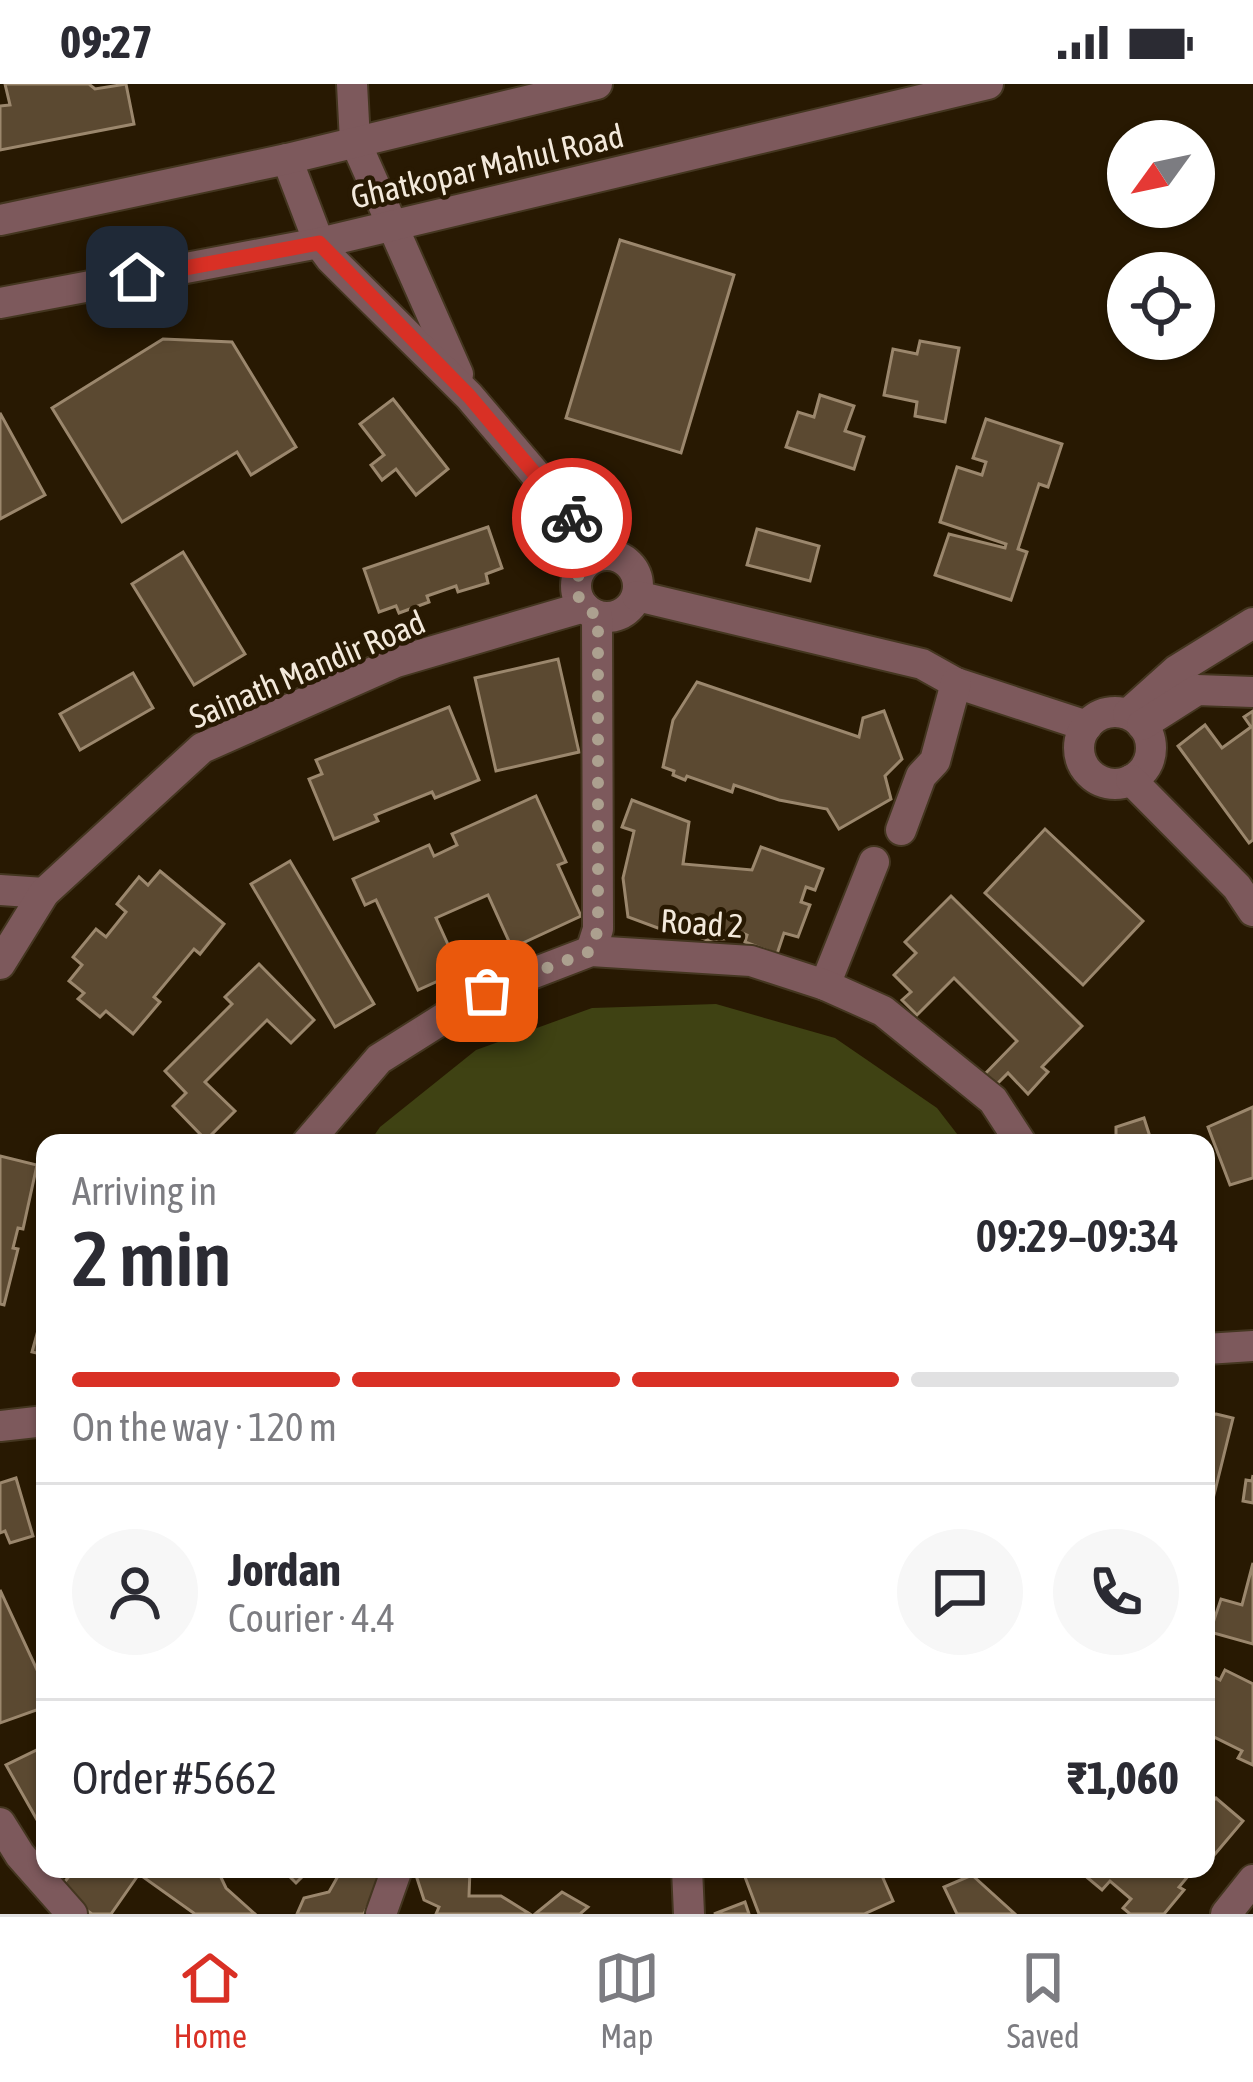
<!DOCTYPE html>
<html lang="en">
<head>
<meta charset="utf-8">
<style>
	body { margin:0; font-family:"Asap Condensed",sans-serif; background:#f7f7f7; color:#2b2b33; height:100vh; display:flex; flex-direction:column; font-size:45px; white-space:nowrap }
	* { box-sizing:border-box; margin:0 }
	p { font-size:39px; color:#7c7c81 }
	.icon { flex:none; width:66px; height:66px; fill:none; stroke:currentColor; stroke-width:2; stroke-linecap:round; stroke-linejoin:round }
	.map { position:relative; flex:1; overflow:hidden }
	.panel { position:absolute; left:36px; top:1050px; width:1179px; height:744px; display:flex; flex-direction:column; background:#fff; border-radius:24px; box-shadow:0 3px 9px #0004 }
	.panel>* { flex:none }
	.needle { width:78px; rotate:237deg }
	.buttons { position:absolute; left:1107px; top:36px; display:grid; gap:24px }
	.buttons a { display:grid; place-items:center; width:108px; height:108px; border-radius:50%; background:#fff; box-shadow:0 3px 9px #0004; font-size:60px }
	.pin { position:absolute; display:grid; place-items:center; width:102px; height:102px; color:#fff; margin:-51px; border-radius:24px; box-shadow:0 6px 18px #0006 }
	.courier { position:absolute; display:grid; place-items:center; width:120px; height:120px; margin:-60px; border:9px solid #d93025; border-radius:50%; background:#fff; color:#222; box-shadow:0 3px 15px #0007 }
	.summary em { font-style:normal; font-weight:600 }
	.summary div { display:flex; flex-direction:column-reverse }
	.summary { display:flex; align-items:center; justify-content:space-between; height:204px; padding:0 36px }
	h1 { font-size:78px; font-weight:600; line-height:90px }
	.bar { display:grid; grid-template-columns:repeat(4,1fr); gap:18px 12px; align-content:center; height:144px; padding:0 36px }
	.bar i { height:15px; border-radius:9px; background:#e1e1e2 }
	.bar .current { background:#d93025 }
	.bar p { grid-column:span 4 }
	.line { display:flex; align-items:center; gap:30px; padding:0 36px; border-top:3px solid #e1e1e2 }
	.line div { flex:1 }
	.round { display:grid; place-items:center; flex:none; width:126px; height:126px; border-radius:63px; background:#f7f7f7 }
	.status { display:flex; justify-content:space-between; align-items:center; height:84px; padding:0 60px; background:#fff; direction:ltr }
	.status svg { height:33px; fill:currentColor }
	.tab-bar { display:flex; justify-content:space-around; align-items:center; height:168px; border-top:3px solid #e1e1e2; background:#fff; font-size:33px; color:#7c7c81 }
	.tab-bar a { display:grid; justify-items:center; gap:6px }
	.tab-bar .current { color:#d93025 }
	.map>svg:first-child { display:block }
	.green { fill:#3f4213 }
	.building { fill:#5b4931; stroke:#9b876d; stroke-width:3 }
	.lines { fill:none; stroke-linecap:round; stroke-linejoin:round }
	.minor-casing { stroke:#443620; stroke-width:34 }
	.minor { stroke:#7d595c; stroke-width:30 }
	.done { stroke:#aca08f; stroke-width:12; stroke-dasharray:0 21.6 }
	.route { stroke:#d93025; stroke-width:15 }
	.labels { text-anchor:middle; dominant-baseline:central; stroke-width:9; stroke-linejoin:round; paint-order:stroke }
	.street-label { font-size:33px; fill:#f3e9db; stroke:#281902 }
</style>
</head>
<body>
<div class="status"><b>09:27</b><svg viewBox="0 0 49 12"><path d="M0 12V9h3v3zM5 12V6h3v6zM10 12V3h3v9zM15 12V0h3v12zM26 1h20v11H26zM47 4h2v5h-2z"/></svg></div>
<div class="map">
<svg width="1253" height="1830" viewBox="0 0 1253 1830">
	<rect width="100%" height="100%" fill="#281902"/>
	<path class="green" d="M716,920L835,954L937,1024L964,1059H369L380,1043L476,966L592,924Z"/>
	<g class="building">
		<path d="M5,0H89L95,5L126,0L134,40L0,66V22L10,21Z"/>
		<path d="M620,156L734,191L681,369L566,334Z"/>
		<path d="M163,255L232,258L296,363L251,391L237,368L122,438L52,324Z"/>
		<path d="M920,257L959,264L945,338L915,332L917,318L884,311L893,265L917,270Z"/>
		<path d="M820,311L854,322L845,347L864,353L854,385L786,363L798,328L814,333Z"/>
		<path d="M393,315L448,385L416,411L396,385L382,396L371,381L384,371L360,340Z"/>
		<path d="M0,329L45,411L0,435Z"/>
		<path d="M986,335L1062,360L1048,403L1039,400L1018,465L1027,468L1011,516L935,491L949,450L1005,464L1006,460L940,438L957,383L982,391L986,378L973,374Z"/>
		<path d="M488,443L502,484L486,490L488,499L458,508L456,502L427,512L429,518L399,529L396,522L379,528L364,485Z"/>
		<path d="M757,445L819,462L810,497L747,481Z"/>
		<path d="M183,468L245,570L194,601L132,500Z"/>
		<path d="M558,575L579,668L496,687L475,594Z"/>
		<path d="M133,589L153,624L80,666L60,630Z"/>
		<path d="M697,598L859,653L863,634L884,627L902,675L885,692L891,715L839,745L827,725L779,716L734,701L732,708L687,692L685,696L673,691L674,687L663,683L673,636Z"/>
		<path d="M449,623L479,696L435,714L432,708L375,731L378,737L334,755L309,695L322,690L316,676Z"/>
		<path d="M1253,627V756L1249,759L1178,662L1205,641L1222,664L1251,643L1244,633Z"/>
		<path d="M536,712L566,778L558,781L581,832L512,864L488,811L436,834L460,887L418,906L376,816L365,821L353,795L429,761L434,772L457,761L452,750Z"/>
		<path d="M632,716L689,738L683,780L752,786L761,763L823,785L815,806L806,803L801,818L810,821L798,853L784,849L777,870L745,858L747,851L740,848L737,854L707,856L676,844L674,850L628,833L623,794L634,747L622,743Z"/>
		<path d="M1045,745L1143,837L1083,901L985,809Z"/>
		<path d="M290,777L374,920L335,943L251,800Z"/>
		<path d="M160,787L224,840L200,870L194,865L154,913L160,918L133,950L106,927L100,933L78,915L84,909L69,897L82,881L73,873L96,845L106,853L126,828L117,820L139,793L148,801Z"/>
		<path d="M951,812L1082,942L1042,983L1048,988L1028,1010L1008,989L992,1005L981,994L1017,957L954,894L917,931L902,916L911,908L894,891L916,869L905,858Z"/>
		<path d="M259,880L314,936L291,959L267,936L205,998L235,1027L206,1056L173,1022L186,1009L165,987L232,920L225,913Z"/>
		<path d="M1253,1023V1094L1230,1101L1208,1043Z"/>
		<path d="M1144,1034L1152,1059H1082L1116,1052V1043Z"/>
		<path d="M0,1072L37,1081L23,1145L18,1144L13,1164L18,1165L4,1221L0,1220Z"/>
		<path d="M45,1221V1271L32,1268Z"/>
		<path d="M1216,1330L1233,1334L1213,1415L1206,1413V1331Z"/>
		<path d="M1253,1391V1419L1243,1417L1246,1396L1252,1397Z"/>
		<path d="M16,1394L33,1452L10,1459L5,1447L0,1449V1399Z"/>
		<path d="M1253,1479V1560L1210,1548L1221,1515L1242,1521Z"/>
		<path d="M0,1506L45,1603V1623L0,1639Z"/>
		<path d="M1225,1586L1253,1600V1681L1238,1674L1242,1667L1206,1649V1589L1220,1596Z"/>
		<path d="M45,1662V1750L6,1681Z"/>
		<path d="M1206,1713L1212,1718L1216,1714L1243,1737L1210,1776L1206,1772Z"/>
		<path d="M75,1785H217L226,1804L255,1830H195L139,1790L111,1830H92L58,1806Z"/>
		<path d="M282,1785H310L296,1799Z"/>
		<path d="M342,1785H363L381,1794L364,1830H297L304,1814L329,1808Z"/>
		<path d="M414,1785H470L469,1812H501L530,1830H436L439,1823L424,1816Z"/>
		<path d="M742,1785H879L893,1817L864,1830H759Z"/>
		<path d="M1077,1785H1194L1179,1803L1184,1806L1164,1830H1130L1123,1824L1131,1815L1110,1797L1102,1806Z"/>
		<path d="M972,1791L1015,1830H957L944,1803Z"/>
		<path d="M562,1808L588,1823L580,1830H535Z"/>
		<path d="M745,1818L749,1830H714Z"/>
	</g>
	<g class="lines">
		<defs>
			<g id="minor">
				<path d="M352,0L355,57L458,290"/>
				<path d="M287,75L319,159L330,174L469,312L604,471"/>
				<path d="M0,136L287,75L597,0"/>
				<path d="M0,219L319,159L988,0"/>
				<circle cx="607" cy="502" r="31"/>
				<path d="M637,512L922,580L956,599L1087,642"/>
				<circle cx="1115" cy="664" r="36"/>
				<path d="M1128,630L1177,586L1253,539"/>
				<path d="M1142,641L1197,606L1253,608"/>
				<path d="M1131,696L1237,803L1253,827"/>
				<path d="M901,746L921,692L935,677L956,599"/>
				<path d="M0,806L44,809"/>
				<path d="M591,867L598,845L597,532"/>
				<path d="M0,880L44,809L202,664L396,578L584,523"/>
				<path d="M825,901L874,778"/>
				<path d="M307,1059L379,975L487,907L591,867L751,877L825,901L883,927L993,1016L1021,1059"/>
				<path d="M1206,1265L1253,1262"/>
				<path d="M0,1342L45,1337"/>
				<path d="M0,1739L20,1771L72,1830"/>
				<path d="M687,1785L689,1830"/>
				<path d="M381,1830L397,1785"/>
				<path d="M1226,1830L1253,1796"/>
			</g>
		</defs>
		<use href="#minor" class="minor-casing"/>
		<use href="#minor" class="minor"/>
	</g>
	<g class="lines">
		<path class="done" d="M487,907L591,867L598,845V532C567,517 570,480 604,471L572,434"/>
		<path class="route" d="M137,193L319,159L469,312L572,434"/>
	</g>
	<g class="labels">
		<g class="street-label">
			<text transform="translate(487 82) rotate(-13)">Ghatkopar Mahul Road</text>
			<text transform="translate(307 585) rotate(-23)">Sainath Mandir Road</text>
			<text transform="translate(702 839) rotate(4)">Road 2</text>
		</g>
	</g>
</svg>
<div class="buttons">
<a><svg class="needle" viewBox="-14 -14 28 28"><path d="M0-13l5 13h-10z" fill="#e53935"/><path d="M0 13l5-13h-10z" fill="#7c7c81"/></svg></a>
<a><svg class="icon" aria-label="locate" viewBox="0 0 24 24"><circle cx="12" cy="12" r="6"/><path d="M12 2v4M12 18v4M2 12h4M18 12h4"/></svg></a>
</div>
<div class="pin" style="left:487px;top:907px;background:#ea580c"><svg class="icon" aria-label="bag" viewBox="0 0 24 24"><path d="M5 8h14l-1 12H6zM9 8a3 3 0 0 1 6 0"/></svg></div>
<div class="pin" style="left:137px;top:193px;background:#1f2937"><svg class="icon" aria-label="home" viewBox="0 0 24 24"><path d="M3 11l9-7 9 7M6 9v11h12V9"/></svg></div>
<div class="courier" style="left:572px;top:434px"><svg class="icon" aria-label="bike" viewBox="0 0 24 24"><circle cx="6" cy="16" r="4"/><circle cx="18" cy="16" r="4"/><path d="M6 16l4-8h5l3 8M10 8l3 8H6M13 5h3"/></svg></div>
<section class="panel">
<div class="summary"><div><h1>2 min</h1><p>Arriving in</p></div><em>09:29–09:34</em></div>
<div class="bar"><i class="current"></i><i class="current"></i><i class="current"></i><i></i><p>On the way · 120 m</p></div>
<div class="line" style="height:216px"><a class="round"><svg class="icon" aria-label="person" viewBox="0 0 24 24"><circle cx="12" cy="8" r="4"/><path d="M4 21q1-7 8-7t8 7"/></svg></a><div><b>Jordan</b><p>Courier · 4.4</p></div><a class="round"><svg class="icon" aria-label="chat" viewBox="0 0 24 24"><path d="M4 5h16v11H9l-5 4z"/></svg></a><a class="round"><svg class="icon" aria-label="phone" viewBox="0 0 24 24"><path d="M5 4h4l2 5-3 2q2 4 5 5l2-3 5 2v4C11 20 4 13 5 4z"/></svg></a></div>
<div class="line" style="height:156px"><div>Order #5662</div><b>₹1,060</b></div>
</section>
</div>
<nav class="tab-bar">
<a class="current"><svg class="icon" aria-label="home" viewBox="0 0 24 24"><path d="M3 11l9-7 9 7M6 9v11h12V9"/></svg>Home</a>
<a><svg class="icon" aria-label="map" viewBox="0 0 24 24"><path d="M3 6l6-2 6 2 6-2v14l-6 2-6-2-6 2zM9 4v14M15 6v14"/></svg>Map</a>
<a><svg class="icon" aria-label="saved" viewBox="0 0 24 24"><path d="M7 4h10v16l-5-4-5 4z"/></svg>Saved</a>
</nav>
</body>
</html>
